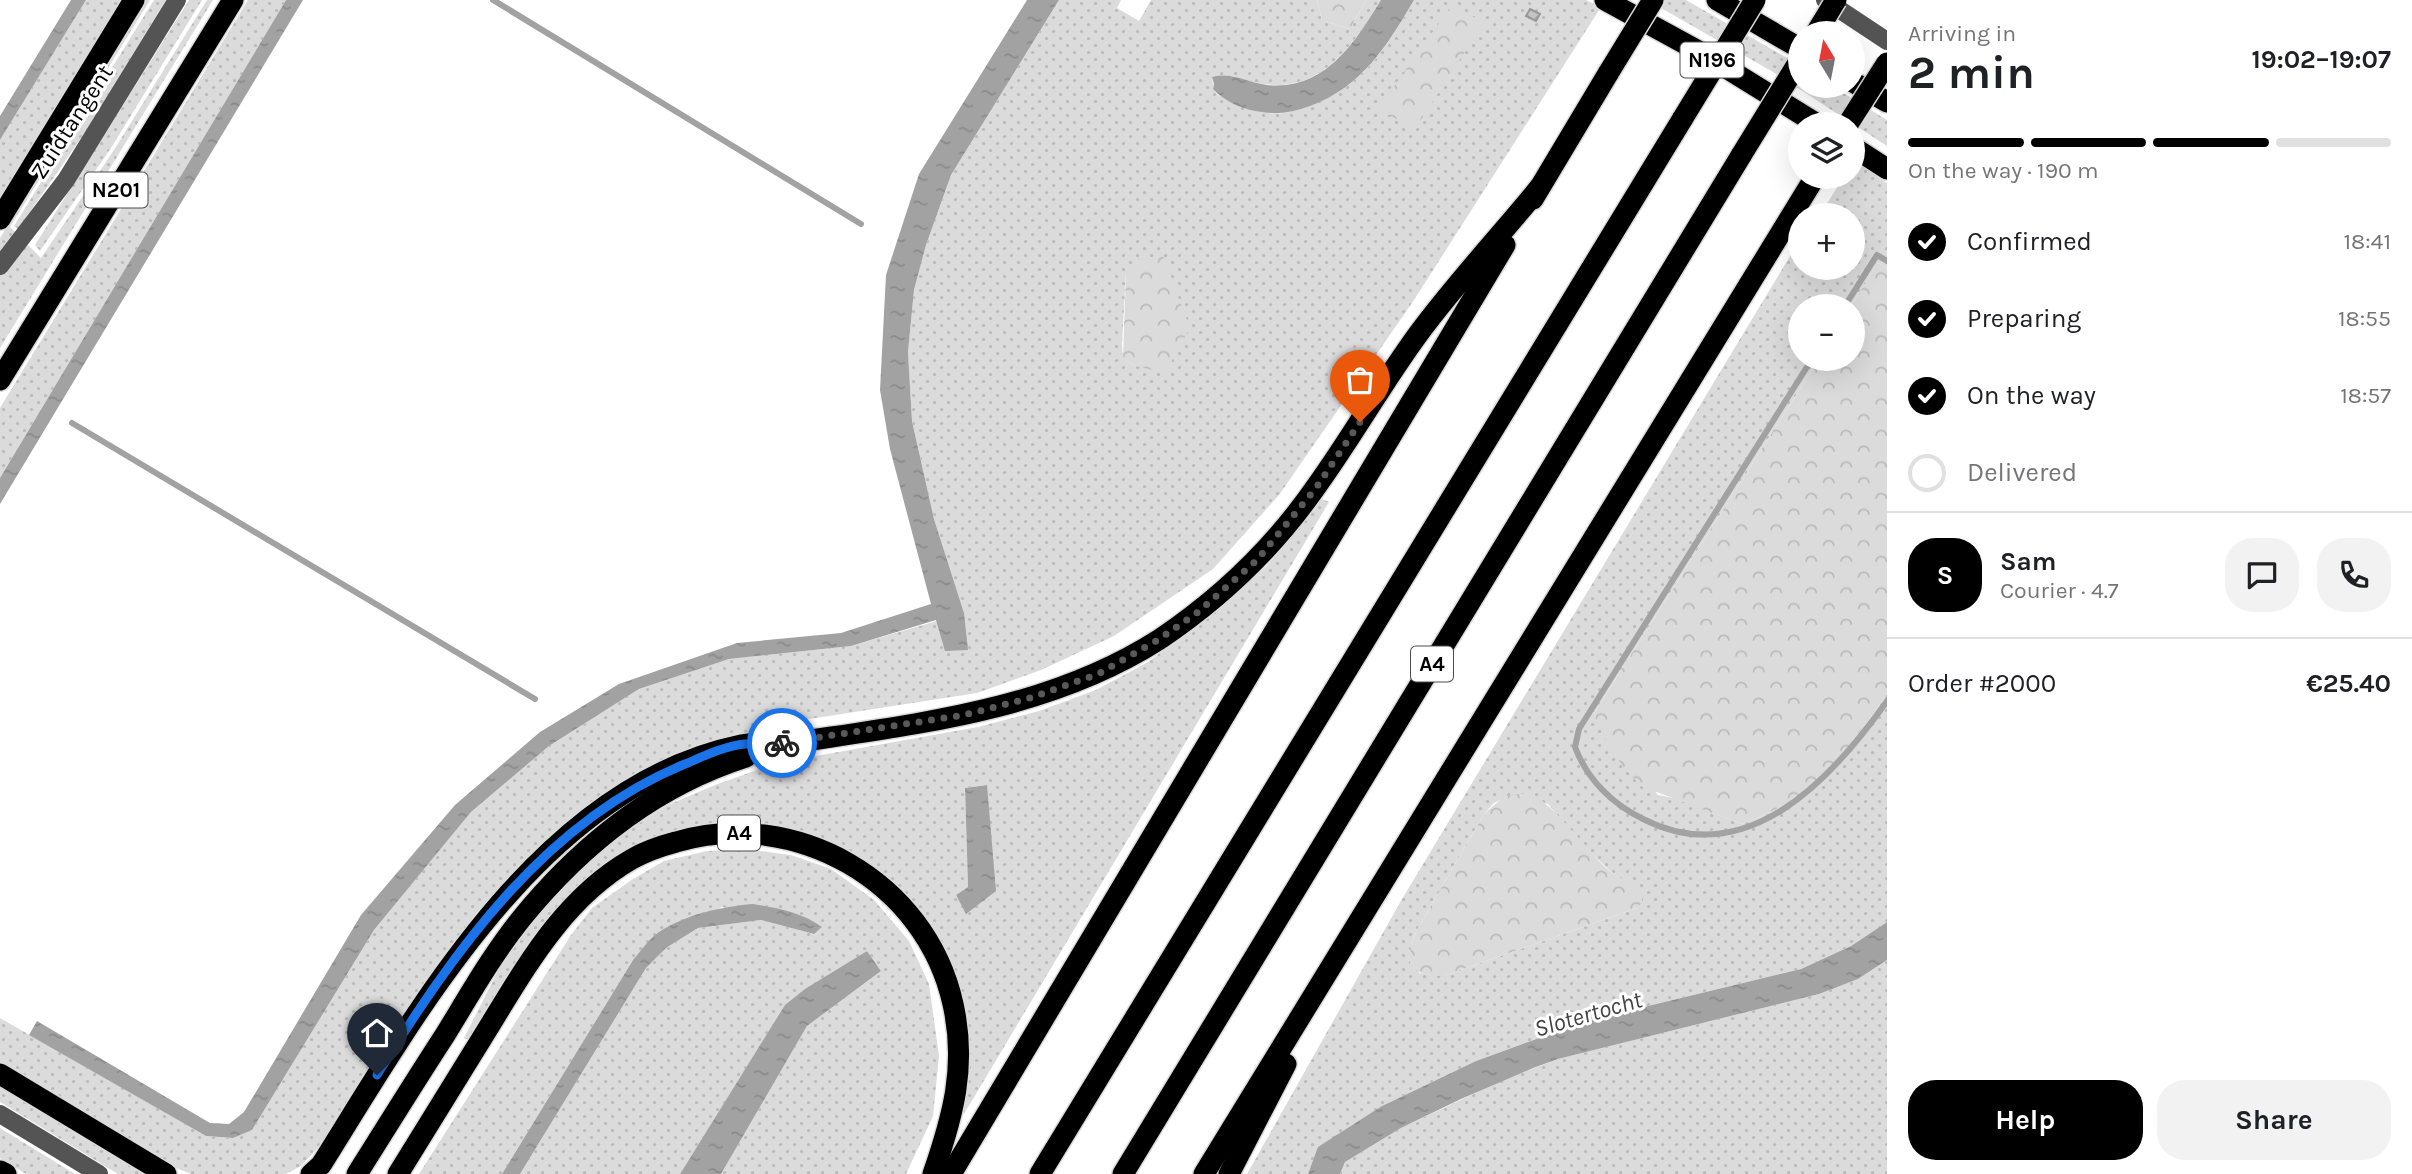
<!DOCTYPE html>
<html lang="en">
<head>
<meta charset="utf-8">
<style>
	body { margin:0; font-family:Karla,sans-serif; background:#f2f2f2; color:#202124; height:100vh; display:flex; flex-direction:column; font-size:26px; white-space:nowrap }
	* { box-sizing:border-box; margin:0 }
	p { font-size:23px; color:#757577 }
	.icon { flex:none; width:38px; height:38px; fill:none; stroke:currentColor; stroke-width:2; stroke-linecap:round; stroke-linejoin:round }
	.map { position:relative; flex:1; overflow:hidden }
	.side { display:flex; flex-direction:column; background:#fff; width:525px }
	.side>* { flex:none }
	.needle { width:46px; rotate:350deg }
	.tools { position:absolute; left:1788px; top:21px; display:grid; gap:14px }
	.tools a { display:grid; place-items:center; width:77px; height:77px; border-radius:50%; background:#fff; box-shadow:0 7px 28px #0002; font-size:35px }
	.pin { position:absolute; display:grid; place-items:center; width:60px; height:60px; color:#fff; margin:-72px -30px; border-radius:50% 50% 50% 0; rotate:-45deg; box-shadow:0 0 7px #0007 }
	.pin .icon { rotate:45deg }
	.courier { position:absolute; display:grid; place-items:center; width:70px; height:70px; margin:-35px; border:5px solid #1a73e8; border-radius:50%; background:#fff; color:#222; box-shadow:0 2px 9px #0007 }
	.head em { font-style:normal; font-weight:700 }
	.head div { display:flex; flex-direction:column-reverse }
	.head { display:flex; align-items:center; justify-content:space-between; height:119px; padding:0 21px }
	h1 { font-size:46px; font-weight:700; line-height:52px }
	.bar { display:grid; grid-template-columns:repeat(4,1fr); gap:10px 7px; align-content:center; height:84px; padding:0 21px }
	.bar i { height:9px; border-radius:5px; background:#e0e0e0 }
	.bar .current { background:#000 }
	.bar p { grid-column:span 4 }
	.line { display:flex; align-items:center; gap:18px; padding:0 21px; border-top:2px solid #e0e0e0 }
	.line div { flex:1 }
	.round { display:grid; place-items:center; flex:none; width:74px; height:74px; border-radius:28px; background:#f2f2f2 }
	ol { padding:0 21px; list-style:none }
	li { display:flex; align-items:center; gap:21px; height:77px }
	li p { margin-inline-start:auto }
	li .icon { padding:7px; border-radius:50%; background:#000; color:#fff; stroke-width:4 }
	li:last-child { color:#757577 }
	li i { width:38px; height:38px; border:4px solid #e0e0e0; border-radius:50% }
	.primary-button { display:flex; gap:14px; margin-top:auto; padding:14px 21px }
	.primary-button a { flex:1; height:80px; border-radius:28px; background:#000; color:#fff; font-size:28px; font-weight:700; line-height:80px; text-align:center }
	.primary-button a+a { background:#f2f2f2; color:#202124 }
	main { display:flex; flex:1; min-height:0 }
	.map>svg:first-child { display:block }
	.grass { fill:url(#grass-dots); fill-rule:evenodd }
	.forest { fill:url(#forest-crowns) }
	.water { fill:url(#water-ripples) }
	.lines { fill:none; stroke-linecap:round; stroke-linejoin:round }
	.stream { stroke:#a2a2a2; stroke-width:6 }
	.building { fill:url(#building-cross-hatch); stroke:#989898; stroke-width:2 }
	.highway-casing { stroke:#dbdbdb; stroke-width:24 }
	.minor { stroke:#545454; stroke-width:18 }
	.highway { stroke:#000; stroke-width:21 }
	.highway-bridge-casing { stroke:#dbdbdb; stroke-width:24; stroke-linecap:butt }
	.highway-bridge { stroke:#000; stroke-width:21 }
	.done { stroke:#595959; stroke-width:7; stroke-dasharray:0 12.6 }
	.route { stroke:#1a73e8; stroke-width:9 }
	.labels { text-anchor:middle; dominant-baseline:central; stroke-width:6; stroke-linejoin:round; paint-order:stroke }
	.shield { fill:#fff; stroke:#4c4c4c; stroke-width:2 }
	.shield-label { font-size:21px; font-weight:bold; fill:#000 }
	.street-label { font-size:23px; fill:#000; stroke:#fff }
	.water-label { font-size:24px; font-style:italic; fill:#434343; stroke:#fff }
</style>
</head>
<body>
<main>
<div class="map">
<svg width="1887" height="1174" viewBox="0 0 1887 1174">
	<defs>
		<pattern id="grass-dots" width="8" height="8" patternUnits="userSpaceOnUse" patternTransform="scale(1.75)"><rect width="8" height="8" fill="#dbdbdb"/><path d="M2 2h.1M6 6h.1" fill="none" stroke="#bababa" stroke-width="1.8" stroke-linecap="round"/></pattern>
		<pattern id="forest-crowns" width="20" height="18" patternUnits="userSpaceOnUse" patternTransform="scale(1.75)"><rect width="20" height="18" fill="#dbdbdb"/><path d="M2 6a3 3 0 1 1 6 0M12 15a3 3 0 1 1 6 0" fill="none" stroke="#bababa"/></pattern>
		<pattern id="water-ripples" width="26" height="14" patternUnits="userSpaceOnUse" patternTransform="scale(1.75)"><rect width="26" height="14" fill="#a2a2a2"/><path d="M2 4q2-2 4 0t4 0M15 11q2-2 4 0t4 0" fill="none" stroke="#8a8a8a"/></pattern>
		<pattern id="building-cross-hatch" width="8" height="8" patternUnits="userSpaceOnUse" patternTransform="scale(1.75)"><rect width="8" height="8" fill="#c4c4c4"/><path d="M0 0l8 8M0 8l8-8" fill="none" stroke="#a7a7a7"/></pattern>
	</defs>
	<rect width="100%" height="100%" fill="#fff"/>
	<g class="grass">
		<path d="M86,0H122L0,198V140Z"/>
		<path d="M146,0H150L10,227L41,258L114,150L207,0H213L0,348V238Z"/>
		<path d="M154,0H166L86,131L18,229L14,226Z"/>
		<path d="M189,0H202L111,148L40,251L35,245Z"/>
		<path d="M248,0H286L0,478V408Z"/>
		<path d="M1059,0H1121L1117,8L1139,21L1151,0H1317L1322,20L1350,29L1366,0H1381C1355,42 1323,93 1264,84C1243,81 1232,72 1212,77L1214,90L1218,95C1234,100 1252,110 1269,113C1281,115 1295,111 1306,107C1361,89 1387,47 1414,0H1586L1601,7L1414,300L1279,495L1213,569L1114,636L1041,670L977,693L777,724L677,755L540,847L456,939L327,1138L301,1166L286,1174H191L156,1160L0,1062V1018L206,1136L233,1138L252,1130L374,930L471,812L549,746L639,689L729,659L851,646L964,613L934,519L912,421L908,352L914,290L926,245L951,175ZM1126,272L1135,366L1123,358L1122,345Z"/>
		<path d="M1647,0H1686L1801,66V86H1832L1887,120V146L1773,72Z"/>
		<path d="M1855,161L1887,183V268L1878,263L1851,306H1801V359H1819L1594,713L1658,795L1674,798L1742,824C1755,819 1769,813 1782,806C1825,781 1859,735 1887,694V922L1851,946L1801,969L1586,1021L1476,1061L1382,1106L1310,1168L1308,1174H1247L1402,899L1801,238V268H1853V215H1814L1818,209L1822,211L1844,177H1853ZM1510,795L1548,804L1576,838L1609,870L1639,892L1637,908L1449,974L1433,976L1419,973L1411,944L1417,930L1484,814L1494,803Z"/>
		<path d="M1320,498L1329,502L964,1114L960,1113L964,1014L955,976L926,924L907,898L883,874L852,855L756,826L609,866L473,1042L464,1038L508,951L548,901L590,859L627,830L668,805L715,785L777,763L978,727L1039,711L1096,690L1148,662L1209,617L1267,566ZM986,785L966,913L956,895L968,887L965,788Z"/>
		<path d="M744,849L791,855L831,869L874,900L909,941L929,984L939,1056L933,1116L906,1174H721L807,1026L881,971L867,951L785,1006L680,1174H520L646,968L666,948L698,928L761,920L814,934L822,927L722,907L633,960L502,1174H419L571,935L592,908L633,879L664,861L707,851Z"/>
		<path d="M1887,960V1174H1340L1345,1162L1401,1128L1505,1079L1558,1059L1819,994L1858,979Z"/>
		<path d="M0,1081L156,1174H118L0,1102Z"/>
		<path d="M0,1128L75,1174H26L0,1158Z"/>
	</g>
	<g class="forest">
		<path d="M1317,0H1366L1350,29L1322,20Z"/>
		<path d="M1451,6L1484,22L1415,129L1378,109Z"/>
		<path d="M1163,256L1190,328L1165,373L1135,366L1123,358L1126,272L1137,262Z"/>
		<path d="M1878,263L1887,268V694C1859,735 1825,781 1782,806C1769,813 1755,819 1742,824L1643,787C1620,767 1604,741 1594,713L1819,359H1853V306H1851Z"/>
		<path d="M1529,793C1551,801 1586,849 1606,868C1616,877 1634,882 1641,894C1644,900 1641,904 1637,908L1449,974C1433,978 1421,977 1410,964L1411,944L1417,930L1484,814L1501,799L1510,795Z"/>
	</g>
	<g class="water">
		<path d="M71,0H86L0,140V116Z"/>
		<path d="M286,0H303L0,504V478Z"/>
		<path d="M1027,0H1059L951,175L926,245L914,290L908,352L912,421L934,519L964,613L968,650L945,651L936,620L851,646L729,659L639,689L549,746L471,812L374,930L252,1130L233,1138L206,1136L29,1035L37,1021L210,1123L229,1124L244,1112L361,915L455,805L540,732L619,684L737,643L841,633L931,604L890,449L880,390L886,275L919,174Z"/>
		<path d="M1381,0H1414C1387,46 1362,87 1310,106C1294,112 1278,115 1262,112C1244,110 1225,102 1213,89L1214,84L1212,77C1233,72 1245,82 1267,85C1325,91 1355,42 1381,0Z"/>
		<path d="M987,785L996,891L966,914L956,895L968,887L965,788Z"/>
		<path d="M753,904C778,908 801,912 822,927L814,934L761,920L698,928L666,948L646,968L520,1174H502L633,960C641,951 649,939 659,932C687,914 720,907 753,904Z"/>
		<path d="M1887,922V960L1858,979L1819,994L1558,1059L1533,1068L1461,1099L1401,1128L1345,1162L1340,1174H1308L1318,1147L1382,1106L1476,1061L1586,1021L1801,969L1851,946Z"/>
		<path d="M867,951L881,971L807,1026L721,1174H680L785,1005L805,989Z"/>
	</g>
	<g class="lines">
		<g class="stream">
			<path d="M493,0L861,224"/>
			<path d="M1845,306L1877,255L1887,261"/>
			<path d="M1812,359L1579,729L1575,747C1587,779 1612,804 1643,819C1747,872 1832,779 1887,701"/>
			<path d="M72,423L535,699"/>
		</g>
	</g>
	<path class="building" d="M1530,9L1540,14L1536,21L1526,16Z"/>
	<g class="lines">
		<defs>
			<g id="highway">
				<path d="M1605,0L1702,53L1817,124"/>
				<path d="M1717,0L1801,49"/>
				<path d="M1853,82L1887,102"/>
				<path d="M1853,147L1887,169"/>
				<path d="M1533,199L1609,72"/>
				<path d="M0,219L134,0"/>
				<path d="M0,380L233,0"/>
				<path d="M0,1074L166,1174"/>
				<path d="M0,1171L6,1174"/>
				<path d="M311,1174L321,1165C420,1007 542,786 741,745C759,741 779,745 798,742C923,723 1051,709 1160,639C1221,598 1276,545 1318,484C1353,435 1383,382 1419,333C1456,283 1500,236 1540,187"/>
				<path d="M357,1174C386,1128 415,1081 445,1035C469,996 492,955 521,919C581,845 655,786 746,757"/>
				<path d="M398,1174C428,1126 457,1078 487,1030C527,965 564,898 632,859C646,851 661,846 676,842C795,807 926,881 953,1004C967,1066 953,1116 933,1174"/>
				<path d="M951,1174L1505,245"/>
				<path d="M1040,1174L1683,118"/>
				<path d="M1123,1174L1742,154"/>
				<path d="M1204,1174L1815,177"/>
				<path d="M1229,1174L1286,1064"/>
			</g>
		</defs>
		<use href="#highway" class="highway-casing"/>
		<g class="minor">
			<path d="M1825,0L1887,41"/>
			<path d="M0,266L66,180L177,0"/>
			<path d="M0,1114L99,1174"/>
		</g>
		<use href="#highway" class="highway"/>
		<defs>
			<g id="highway-bridge">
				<path d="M1816,33L1836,0"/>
				<path d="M1609,72L1653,0"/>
				<path d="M1683,118L1755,0"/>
				<path d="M1848,124L1887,63"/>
				<path d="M1742,154L1801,58"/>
			</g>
		</defs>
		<use href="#highway-bridge" class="highway-bridge-casing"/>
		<use href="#highway-bridge" class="highway-bridge"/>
	</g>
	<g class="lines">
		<path class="done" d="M782,743L964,715L1030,698L1098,674L1158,640L1198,612L1257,560L1316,488L1360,422"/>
		<path class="route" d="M377,1075C454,951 545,821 685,764C704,756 725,746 745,744C757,743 770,744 782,743"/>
	</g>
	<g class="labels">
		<g class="shield">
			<rect x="1680.5" y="42.5" width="63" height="35" rx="5"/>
			<rect x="84.5" y="172.5" width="63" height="35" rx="5"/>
			<rect x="1411" y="646.5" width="42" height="35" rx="5"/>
			<rect x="718" y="815.5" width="42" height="35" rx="5"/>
		</g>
		<g class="shield-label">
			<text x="1712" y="60">N196</text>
			<text x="116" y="190">N201</text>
			<text x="1432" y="664">A4</text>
			<text x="739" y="833">A4</text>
		</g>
		<g class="street-label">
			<text transform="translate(72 122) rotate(-57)">Zuidtangent</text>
		</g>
		<g class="water-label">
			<text transform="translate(1588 1014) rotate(-16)">Slotertocht</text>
		</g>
	</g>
</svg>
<div class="tools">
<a><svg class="needle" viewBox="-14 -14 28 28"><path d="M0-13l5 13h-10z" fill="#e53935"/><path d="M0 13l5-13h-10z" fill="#757577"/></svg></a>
<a><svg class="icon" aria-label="layers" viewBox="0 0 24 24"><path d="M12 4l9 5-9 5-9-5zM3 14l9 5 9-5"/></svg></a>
<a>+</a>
<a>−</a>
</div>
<div class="pin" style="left:1360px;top:422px;background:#ea580c"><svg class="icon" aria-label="bag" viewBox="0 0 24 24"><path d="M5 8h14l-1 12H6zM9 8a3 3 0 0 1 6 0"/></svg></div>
<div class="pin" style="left:377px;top:1075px;background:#1f2937"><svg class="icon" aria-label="home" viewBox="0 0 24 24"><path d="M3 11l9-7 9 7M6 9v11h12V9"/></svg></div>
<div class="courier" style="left:782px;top:743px"><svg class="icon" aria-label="bike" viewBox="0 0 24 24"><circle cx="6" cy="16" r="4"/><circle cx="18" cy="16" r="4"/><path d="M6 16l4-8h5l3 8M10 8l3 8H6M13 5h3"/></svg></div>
</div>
<section class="side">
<div class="head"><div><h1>2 min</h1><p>Arriving in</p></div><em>19:02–19:07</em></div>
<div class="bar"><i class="current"></i><i class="current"></i><i class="current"></i><i></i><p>On the way · 190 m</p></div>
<ol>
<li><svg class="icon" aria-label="check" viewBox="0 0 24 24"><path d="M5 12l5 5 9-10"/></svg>Confirmed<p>18:41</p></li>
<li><svg class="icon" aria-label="check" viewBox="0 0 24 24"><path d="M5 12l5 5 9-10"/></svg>Preparing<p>18:55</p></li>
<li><svg class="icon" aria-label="check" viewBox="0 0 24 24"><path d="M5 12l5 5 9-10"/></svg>On the way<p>18:57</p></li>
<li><i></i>Delivered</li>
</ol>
<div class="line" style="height:126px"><b class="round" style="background:#000;color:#fff">S</b><div><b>Sam</b><p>Courier · 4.7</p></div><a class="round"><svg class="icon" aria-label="chat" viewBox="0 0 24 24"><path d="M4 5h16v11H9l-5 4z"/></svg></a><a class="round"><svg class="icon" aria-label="phone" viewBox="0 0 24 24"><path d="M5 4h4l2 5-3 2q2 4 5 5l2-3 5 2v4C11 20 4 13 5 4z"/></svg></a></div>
<div class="line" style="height:91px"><div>Order #2000</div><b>€25.40</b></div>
<div class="primary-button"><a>Help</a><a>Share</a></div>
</section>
</main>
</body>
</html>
